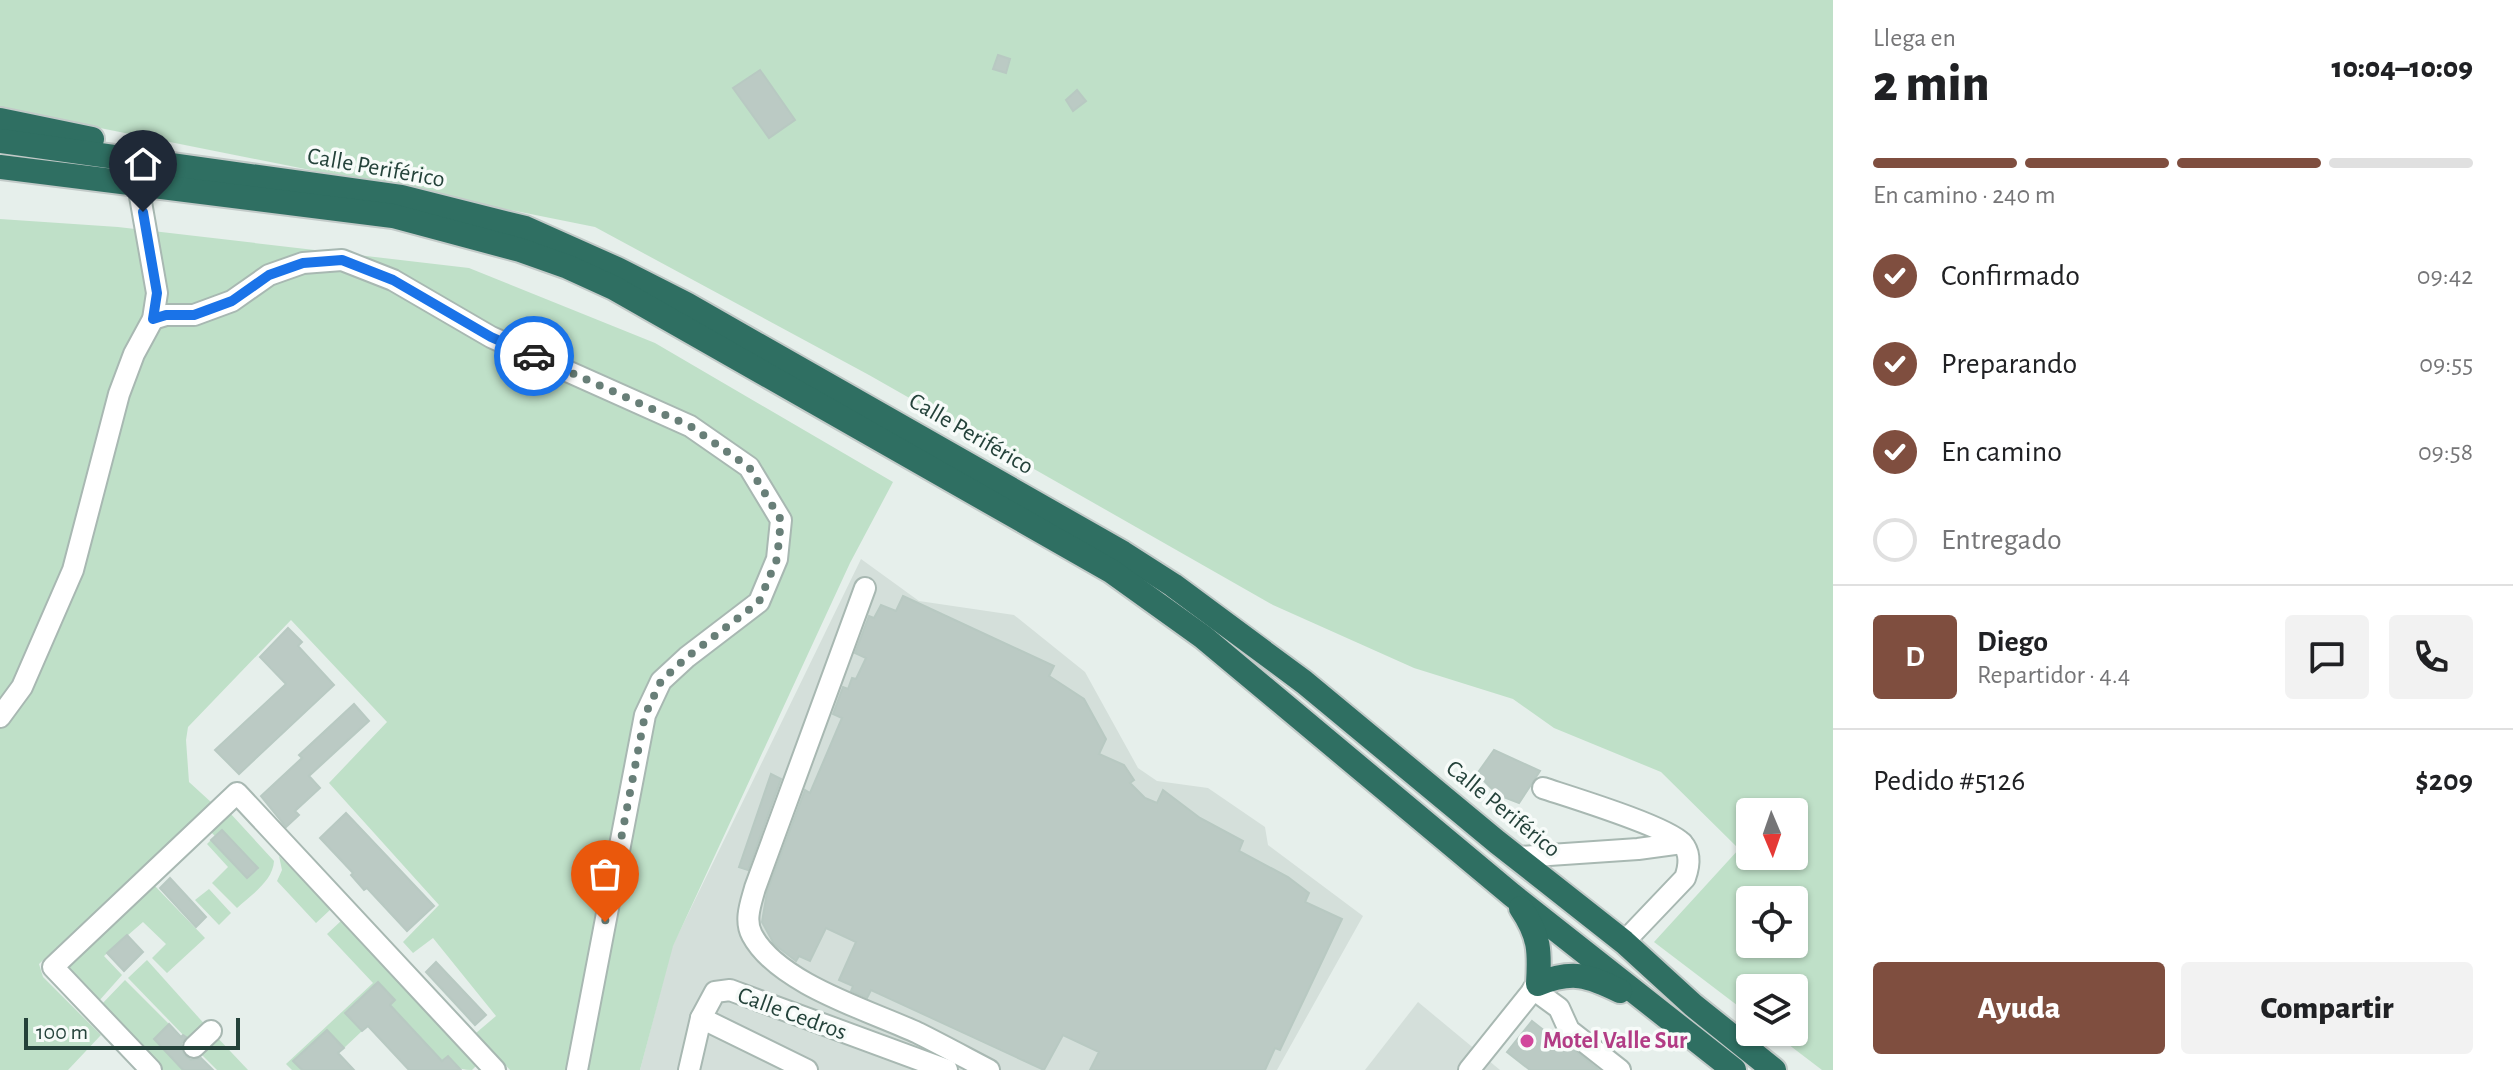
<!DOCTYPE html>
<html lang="es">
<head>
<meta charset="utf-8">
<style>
	body { margin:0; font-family:"Alegreya Sans",sans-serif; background:#f2f2f2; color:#202124; height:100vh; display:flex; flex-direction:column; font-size:30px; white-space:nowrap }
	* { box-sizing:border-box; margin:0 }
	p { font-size:26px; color:#757577 }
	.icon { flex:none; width:44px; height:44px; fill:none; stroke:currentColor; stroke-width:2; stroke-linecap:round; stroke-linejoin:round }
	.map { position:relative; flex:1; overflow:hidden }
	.details { display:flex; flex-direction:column; background:#fff; width:680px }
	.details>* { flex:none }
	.needle { width:52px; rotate:178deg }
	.tools { position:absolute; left:1736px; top:798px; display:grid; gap:16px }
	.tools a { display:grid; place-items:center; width:72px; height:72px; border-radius:8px; background:#fff; box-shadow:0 2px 6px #0004; font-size:40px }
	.scale { position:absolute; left:24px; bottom:20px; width:216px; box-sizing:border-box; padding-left:8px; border:4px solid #24423a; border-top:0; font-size:22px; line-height:28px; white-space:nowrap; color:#24423a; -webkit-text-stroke:6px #f7fbf9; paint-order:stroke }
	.pin { position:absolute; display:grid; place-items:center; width:68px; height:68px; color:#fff; margin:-82px -34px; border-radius:50% 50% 50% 0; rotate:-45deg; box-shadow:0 0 8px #0007 }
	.pin .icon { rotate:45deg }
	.courier { position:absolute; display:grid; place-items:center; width:80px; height:80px; margin:-40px; border:6px solid #1a73e8; border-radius:50%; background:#fff; color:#222; box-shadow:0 2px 10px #0007 }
	.head em { font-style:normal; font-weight:800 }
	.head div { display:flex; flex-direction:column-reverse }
	.head { display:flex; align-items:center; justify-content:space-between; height:136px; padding:0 40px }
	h1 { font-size:52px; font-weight:800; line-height:60px }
	.bar { display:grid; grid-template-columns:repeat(4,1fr); gap:12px 8px; align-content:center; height:96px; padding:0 40px }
	.bar i { height:10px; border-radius:6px; background:#e0e0e0 }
	.bar .selected { background:#7f4e3f }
	.bar p { grid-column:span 4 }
	.line { display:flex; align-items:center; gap:20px; padding:0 40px; border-top:2px solid #e0e0e0 }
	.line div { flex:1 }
	.round { display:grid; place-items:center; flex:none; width:84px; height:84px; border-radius:8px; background:#f2f2f2 }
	ol { padding:0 40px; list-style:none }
	li { display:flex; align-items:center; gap:24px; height:88px }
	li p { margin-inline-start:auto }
	li .icon { padding:8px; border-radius:50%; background:#7f4e3f; color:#fff; stroke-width:4 }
	li:last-child { color:#757577 }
	li i { width:44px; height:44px; border:4px solid #e0e0e0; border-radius:50% }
	.cta { display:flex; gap:16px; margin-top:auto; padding:16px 40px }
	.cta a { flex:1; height:92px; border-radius:8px; background:#7f4e3f; color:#fff; font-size:32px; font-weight:800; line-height:92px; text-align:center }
	.cta a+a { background:#f2f2f2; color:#202124 }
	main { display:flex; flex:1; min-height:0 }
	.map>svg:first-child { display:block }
	.built { fill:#d4dfda }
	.green { fill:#bfe0c8; fill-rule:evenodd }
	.building { fill:#bbcac4; stroke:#b8c9c2; stroke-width:2 }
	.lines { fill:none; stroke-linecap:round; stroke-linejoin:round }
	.minor-casing { stroke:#a8b8b2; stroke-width:24 }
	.highway-casing { stroke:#c2cac8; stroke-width:28 }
	.minor { stroke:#fff; stroke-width:20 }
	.highway { stroke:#2f6f62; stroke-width:24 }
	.done { stroke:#687f78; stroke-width:8; stroke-dasharray:0 14.4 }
	.route { stroke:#1a73e8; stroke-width:10 }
	.hotel-dot { fill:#d1479c; stroke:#f7fbf9; stroke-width:3 }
	.labels { text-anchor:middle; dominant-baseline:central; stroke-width:7; stroke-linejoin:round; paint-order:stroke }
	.street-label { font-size:24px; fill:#24423a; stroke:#f7fbf9 }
	.hotel-label { font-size:24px; font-weight:bold; fill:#b23c85; stroke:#f7fbf9; text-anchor:start }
</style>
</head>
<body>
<main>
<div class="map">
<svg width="1833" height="1070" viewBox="0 0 1833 1070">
	<rect width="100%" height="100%" fill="#e6efeb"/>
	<g class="built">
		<path d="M861,559L919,601L1014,615L1085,672L1138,768L1157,781L1208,788L1265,827L1268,845L1363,916L1277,1070H640L672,947Z"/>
		<path d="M1418,1002L1500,1070H1365Z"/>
	</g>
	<g class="green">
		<path d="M0,0H1833V1070H1822L1772,1032H1794V988H1750V1015L1654,942L1739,849L1661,772L1554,728L1513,699L1414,668L1273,605L869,375L595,227L0,108ZM1750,812H1794V856H1750ZM1750,900H1794V944H1750Z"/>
		<path d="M0,219L118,227L469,268L655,343L893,482L850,563L673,946L640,1070H510L476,1033L496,1016L433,938L413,953L403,942L439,905L329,783L387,722L291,620L188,727L186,740L189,782L212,803L39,964L43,977L101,1035L68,1070H0Z"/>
		<path d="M230,813L274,861C273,881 251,895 237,908L212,883L228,867L207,844L211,840L247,878L258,869L222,830L215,836L210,831Z"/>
		<path d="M279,856L331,909L316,923L277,881L282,870Z"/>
		<path d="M153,884L205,938L167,973L152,958L166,944L143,922L104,956L122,975L98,1002L65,967Z"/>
		<path d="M209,889L231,913L219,925L195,900Z"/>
		<path d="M341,921L476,1066L472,1070C437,1070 412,1028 390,1005L395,1000L378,982L345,1012L362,1031L344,1048L294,1061L301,1070H292L286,1064L373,983L327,934Z"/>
		<path d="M147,960L208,1028L192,1044L128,978Z"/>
		<path d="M125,980L169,1024L154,1039L183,1070H163L101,1005Z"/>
		<path d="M214,1034L248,1070H217L197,1050Z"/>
	</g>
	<g class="building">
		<path d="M998,55L1010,59L1006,73L993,69Z"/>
		<path d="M760,70L795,120L769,138L733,88Z"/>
		<path d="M1077,90L1086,101L1073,111L1066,100Z"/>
		<path d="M903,596L1054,666L1049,676L1084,699L1106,739L1099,754L1124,765L1134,780L1130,783L1145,798L1157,803L1163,790L1200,818L1243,841L1239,851L1288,877L1309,893L1305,902L1342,919L1280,1050L1275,1048L1265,1070H1090L1099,1052L1063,1035L1044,1070L871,990L867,998L851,991L853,986L839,980L856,942L826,928L810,961L799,956L796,961L774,944L762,922L767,892L805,790L810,793L842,718L833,714L843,687L848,689L852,678L856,679L866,658L855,653L869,616L874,618L881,605L896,611Z"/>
		<path d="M288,628L302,642L298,646L334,685L239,774L215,750L286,684L260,657Z"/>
		<path d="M354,704L369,721L309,776L320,788L295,811L299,815L286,827L261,796L302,758L299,755Z"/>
		<path d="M1494,750L1540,771L1519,803L1498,795L1477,774Z"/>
		<path d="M771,774L781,779L748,870L739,867Z"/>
		<path d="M346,813L434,906L407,931L367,888L364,890L351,875L353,873L320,838Z"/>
		<path d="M222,830L258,868L247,878L211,840Z"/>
		<path d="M170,878L206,917L196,927L160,888Z"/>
		<path d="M127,935L143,952L124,971L107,953Z"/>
		<path d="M436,962L486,1015L475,1025L426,972Z"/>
		<path d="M378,982L395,1000L390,1005L442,1061L448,1056L461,1070H409L368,1026L362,1031L345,1013Z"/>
		<path d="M1532,1021L1555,1039L1557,1036L1599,1070H1530L1507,1052Z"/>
		<path d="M169,1024L181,1037L183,1035L186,1037L181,1044L184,1055L191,1060L201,1058L213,1070H183L154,1039Z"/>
		<path d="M327,1030L344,1048L338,1053L354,1070H302L293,1061Z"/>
	</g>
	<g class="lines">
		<defs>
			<g id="minor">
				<path d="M153,319L166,315H194L232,301L269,275L303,263L342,260L393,280L491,337L690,426L749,467L781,520L777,559L759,602L687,657L661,681L645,715L577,1070"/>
				<path d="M865,588L755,888C751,903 744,920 752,935C778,984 871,1011 918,1033C942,1045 966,1058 989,1070"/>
				<path d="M0,717L22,687L73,570L119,394L134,354L153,319L157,293L138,185"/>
				<path d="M1543,788C1570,797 1666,826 1682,843C1691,853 1689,867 1685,878L1624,942"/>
				<path d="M1519,857L1638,849L1682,843"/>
				<path d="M1533,989L1559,1008L1569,1030L1620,1070"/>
				<path d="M701,1018L807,1070"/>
				<path d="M194,1047L211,1031"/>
				<path d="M151,1070L53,967L237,793L495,1070"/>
				<path d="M689,1070L701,1018L715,992L730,990L947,1070"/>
				<path d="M1469,1070L1538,984"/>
			</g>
			<g id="highway">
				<path d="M0,120L92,139"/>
				<path d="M0,141L401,197L525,228L617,269L686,304L1123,553L1173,585L1304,682L1497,842L1624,942L1693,1005L1774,1070"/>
				<path d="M0,167L393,216L520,250L568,267L614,288L1111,571L1203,637L1512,895L1734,1070"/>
				<path d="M1521,908C1540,936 1540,952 1538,984C1572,970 1588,975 1620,991"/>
			</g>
		</defs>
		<use href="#minor" class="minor-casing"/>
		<use href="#highway" class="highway-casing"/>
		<use href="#minor" class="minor"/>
		<use href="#highway" class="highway"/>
	</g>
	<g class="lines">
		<path class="done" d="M534,356L690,426L749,467L781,520L777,559L759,602L687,657L661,681L645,715L605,922"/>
		<path class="route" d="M143,212L157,293L153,319L166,315H194L232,301L269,275L303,263L342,260L393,280L491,337L534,356"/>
	</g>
	<circle class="hotel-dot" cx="1527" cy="1041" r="8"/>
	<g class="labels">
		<g class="street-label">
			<text transform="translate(376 168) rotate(10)">Calle Periférico</text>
			<text transform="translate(971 434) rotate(30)">Calle Periférico</text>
			<text transform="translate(1503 809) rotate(39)">Calle Periférico</text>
			<text transform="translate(792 1014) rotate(20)">Calle Cedros</text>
		</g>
		<g class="hotel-label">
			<text x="1543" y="1041">Motel Valle Sur</text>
		</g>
	</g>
</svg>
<div class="tools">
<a><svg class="needle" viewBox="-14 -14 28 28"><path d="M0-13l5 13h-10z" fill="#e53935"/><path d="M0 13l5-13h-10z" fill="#757577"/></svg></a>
<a><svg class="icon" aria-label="locate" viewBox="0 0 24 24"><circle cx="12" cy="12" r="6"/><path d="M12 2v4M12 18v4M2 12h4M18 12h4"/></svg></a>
<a><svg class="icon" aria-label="layers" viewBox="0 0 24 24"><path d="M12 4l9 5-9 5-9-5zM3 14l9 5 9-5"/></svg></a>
</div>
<div class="scale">100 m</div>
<div class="pin" style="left:605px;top:922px;background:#ea580c"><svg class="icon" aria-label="bag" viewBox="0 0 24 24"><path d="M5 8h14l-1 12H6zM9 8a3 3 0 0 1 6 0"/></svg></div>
<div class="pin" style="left:143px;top:212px;background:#1f2937"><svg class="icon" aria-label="home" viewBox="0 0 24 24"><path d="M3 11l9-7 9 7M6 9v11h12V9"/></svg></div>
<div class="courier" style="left:534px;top:356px"><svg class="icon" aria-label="car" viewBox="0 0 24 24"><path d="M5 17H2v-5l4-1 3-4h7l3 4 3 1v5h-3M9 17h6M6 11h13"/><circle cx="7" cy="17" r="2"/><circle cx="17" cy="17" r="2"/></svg></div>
</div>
<section class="details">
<div class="head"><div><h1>2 min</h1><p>Llega en</p></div><em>10:04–10:09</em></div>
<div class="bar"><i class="selected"></i><i class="selected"></i><i class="selected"></i><i></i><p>En camino · 240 m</p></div>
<ol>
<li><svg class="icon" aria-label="check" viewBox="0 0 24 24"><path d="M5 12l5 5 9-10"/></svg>Confirmado<p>09:42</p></li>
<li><svg class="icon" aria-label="check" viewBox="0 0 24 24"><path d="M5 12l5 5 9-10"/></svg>Preparando<p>09:55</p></li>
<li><svg class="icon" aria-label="check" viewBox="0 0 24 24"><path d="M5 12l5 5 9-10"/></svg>En camino<p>09:58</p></li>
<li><i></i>Entregado</li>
</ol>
<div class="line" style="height:144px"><b class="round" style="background:#7f4e3f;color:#fff">D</b><div><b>Diego</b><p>Repartidor · 4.4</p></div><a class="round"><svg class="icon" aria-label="chat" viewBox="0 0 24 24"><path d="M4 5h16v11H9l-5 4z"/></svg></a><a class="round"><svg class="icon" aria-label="phone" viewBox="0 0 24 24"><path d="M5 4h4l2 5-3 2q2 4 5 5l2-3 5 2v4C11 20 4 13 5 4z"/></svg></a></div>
<div class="line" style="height:104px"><div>Pedido #5126</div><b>$209</b></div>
<div class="cta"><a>Ayuda</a><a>Compartir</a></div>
</section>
</main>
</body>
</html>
